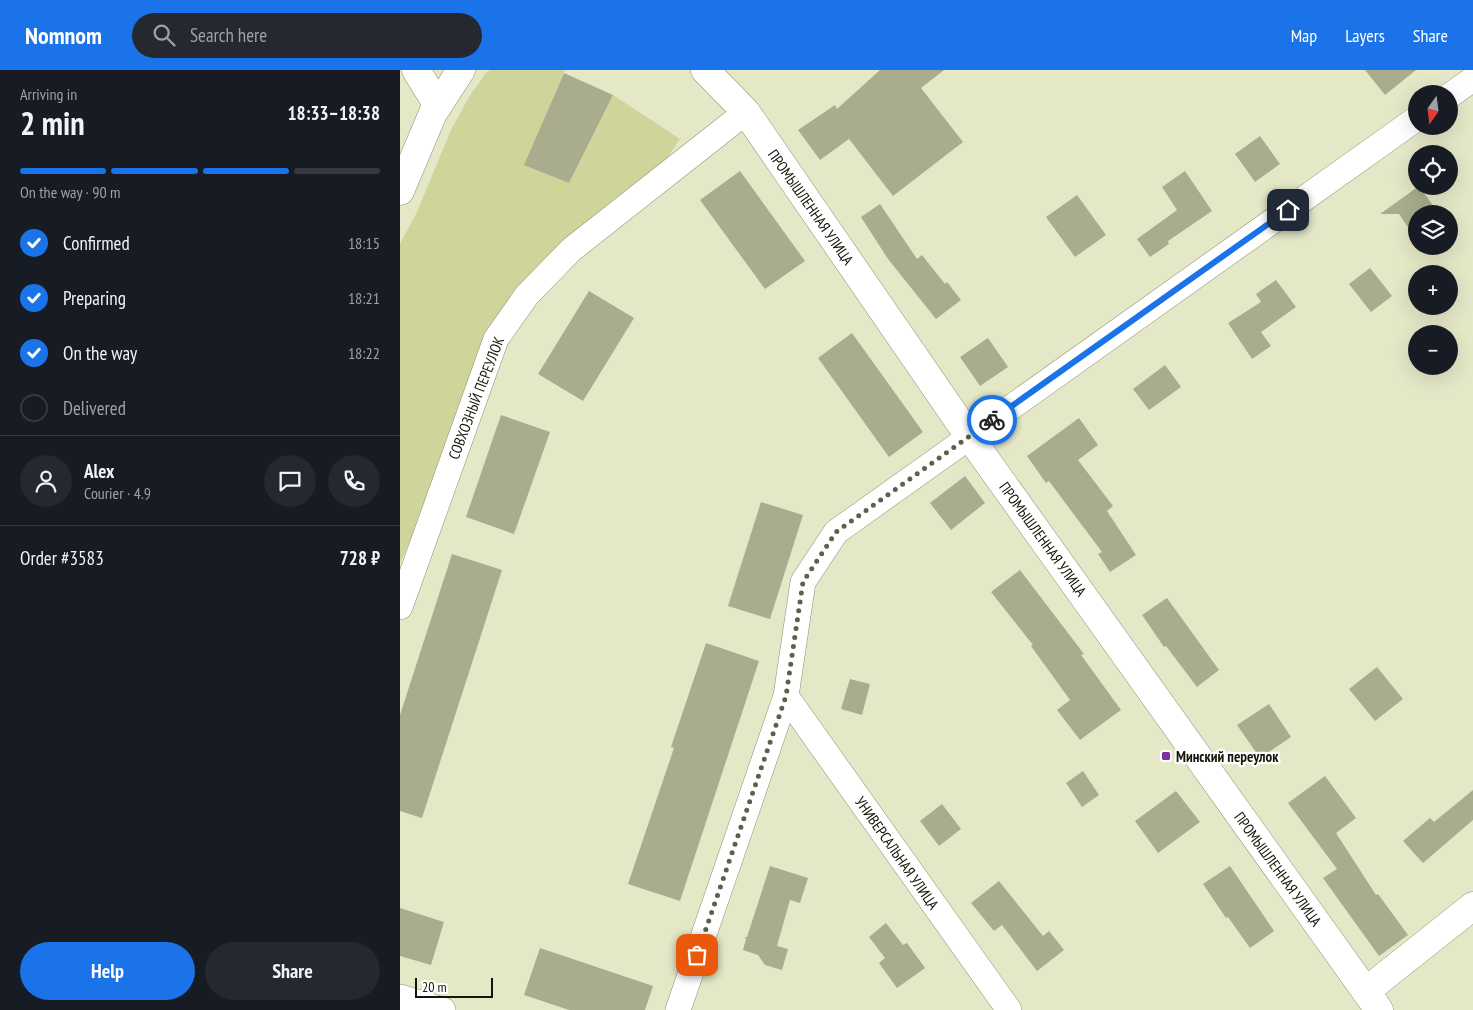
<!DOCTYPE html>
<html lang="en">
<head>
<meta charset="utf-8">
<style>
	body { margin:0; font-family:"PT Sans Narrow",sans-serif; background:#242831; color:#f1f3f6; height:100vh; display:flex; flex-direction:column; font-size:19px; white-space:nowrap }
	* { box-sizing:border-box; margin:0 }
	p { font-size:16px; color:#9ea1a6 }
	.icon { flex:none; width:28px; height:28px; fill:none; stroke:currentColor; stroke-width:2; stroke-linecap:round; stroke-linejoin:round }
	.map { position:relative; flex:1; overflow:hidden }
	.sheet { display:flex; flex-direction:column; background:#171b24; width:400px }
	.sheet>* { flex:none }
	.needle { width:32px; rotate:194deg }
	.fabs { position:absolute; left:1008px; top:15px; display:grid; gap:10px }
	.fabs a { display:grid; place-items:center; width:50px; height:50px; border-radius:50%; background:#171b24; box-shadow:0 5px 20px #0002; font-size:25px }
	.scale { position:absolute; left:15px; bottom:12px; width:78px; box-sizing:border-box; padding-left:5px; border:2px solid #15160a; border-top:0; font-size:14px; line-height:18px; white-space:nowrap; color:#15160a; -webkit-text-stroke:4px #fff; paint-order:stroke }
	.pin { position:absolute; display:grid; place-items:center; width:42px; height:42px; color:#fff; margin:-21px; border-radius:10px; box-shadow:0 2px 8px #0006 }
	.courier { position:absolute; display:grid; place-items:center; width:50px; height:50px; margin:-25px; border:4px solid #1a73e8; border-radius:50%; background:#fff; color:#222; box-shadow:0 1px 6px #0007 }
	.summary em { font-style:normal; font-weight:700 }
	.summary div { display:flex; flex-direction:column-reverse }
	.summary { display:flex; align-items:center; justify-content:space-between; height:85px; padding:0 20px }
	h1 { font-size:32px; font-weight:700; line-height:38px }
	.bar { display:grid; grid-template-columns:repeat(4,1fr); gap:8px 5px; align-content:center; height:60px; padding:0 20px }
	.bar i { height:6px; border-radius:4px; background:#363941 }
	.bar .active { background:#1a73e8 }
	.bar p { grid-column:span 4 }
	.line { display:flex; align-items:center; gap:12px; padding:0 20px; border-top:1px solid #363941 }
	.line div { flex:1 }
	.round { display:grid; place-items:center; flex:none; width:52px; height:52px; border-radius:26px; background:#242831 }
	ol { padding:0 20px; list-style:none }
	li { display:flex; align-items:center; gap:15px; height:55px }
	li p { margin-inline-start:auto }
	li .icon { padding:5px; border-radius:50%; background:#1a73e8; color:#fff; stroke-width:4 }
	li:last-child { color:#9ea1a6 }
	li i { width:28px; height:28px; border:2px solid #363941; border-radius:50% }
	.primary-button { display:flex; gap:10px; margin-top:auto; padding:10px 20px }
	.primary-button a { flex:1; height:58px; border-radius:30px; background:#1a73e8; color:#fff; font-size:20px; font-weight:700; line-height:58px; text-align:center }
	.primary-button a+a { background:#242831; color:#f1f3f6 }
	header { display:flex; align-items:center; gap:30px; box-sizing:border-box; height:70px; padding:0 25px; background:#1a73e8; color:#fff }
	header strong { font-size:24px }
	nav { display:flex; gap:28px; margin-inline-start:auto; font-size:18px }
	.search { width:350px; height:45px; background:#242831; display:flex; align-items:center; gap:12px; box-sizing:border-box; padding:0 18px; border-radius:28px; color:#9ea1a6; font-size:19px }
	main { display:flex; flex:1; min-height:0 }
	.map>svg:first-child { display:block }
	.green { fill:#cfd49b }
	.building { fill:#a9ad8e }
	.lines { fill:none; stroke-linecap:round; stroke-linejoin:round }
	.minor-casing { stroke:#8e9273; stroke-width:26 }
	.tertiary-casing { stroke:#8e9273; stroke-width:29 }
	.secondary-casing { stroke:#8e9273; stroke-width:29 }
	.minor { stroke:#fff; stroke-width:25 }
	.tertiary { stroke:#fff; stroke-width:28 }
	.secondary { stroke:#fff; stroke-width:28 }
	.done { stroke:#5d604c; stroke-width:5; stroke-dasharray:0 9 }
	.route { stroke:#1a73e8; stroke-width:6 }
	.poi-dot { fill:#7d30a1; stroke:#fff; stroke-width:2 }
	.labels { text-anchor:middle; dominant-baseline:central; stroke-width:4.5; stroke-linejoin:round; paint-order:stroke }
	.street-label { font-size:15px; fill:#15160a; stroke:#fff }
	.poi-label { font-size:15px; font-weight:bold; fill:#15160a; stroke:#fff; text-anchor:start }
</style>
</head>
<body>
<header>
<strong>Nomnom</strong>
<div class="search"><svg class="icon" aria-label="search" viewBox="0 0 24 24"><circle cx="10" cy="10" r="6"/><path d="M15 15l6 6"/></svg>Search here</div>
<nav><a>Map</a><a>Layers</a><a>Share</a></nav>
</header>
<main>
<section class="sheet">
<div class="summary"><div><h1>2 min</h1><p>Arriving in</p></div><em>18:33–18:38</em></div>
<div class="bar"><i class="active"></i><i class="active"></i><i class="active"></i><i></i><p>On the way · 90 m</p></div>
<ol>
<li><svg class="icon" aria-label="check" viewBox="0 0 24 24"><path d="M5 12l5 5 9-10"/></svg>Confirmed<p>18:15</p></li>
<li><svg class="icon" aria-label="check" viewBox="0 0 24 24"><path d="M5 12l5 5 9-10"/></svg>Preparing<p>18:21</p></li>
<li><svg class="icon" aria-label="check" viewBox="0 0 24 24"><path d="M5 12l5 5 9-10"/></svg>On the way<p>18:22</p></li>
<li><i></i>Delivered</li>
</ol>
<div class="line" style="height:90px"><a class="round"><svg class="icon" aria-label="person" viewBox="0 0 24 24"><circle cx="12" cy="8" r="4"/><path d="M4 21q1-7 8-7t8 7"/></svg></a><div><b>Alex</b><p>Courier · 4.9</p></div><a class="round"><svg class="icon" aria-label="chat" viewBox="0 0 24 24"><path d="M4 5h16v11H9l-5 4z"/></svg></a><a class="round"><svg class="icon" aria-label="phone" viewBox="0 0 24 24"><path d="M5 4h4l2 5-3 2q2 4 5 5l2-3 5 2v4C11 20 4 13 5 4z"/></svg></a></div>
<div class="line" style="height:65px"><div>Order #3583</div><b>728 ₽</b></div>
<div class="primary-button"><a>Help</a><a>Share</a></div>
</section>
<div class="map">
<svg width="1073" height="940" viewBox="0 0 1073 940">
	<rect width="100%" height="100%" fill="#e4e8c7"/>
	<path class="green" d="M90,0H165L125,94L169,113L213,25L280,69L268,87L204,137L119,218L37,410L0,493V174L17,142L51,60L69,27L85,4Z"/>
	<g class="building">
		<path d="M480,0H544L521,18L563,72L493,126L449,69L420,90L398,60L435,35L437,39Z"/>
		<path d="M965,0H1016L985,25Z"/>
		<path d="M164,3L213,25L169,113L124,95Z"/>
		<path d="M860,66L880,94L855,112L835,84Z"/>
		<path d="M340,101L405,191L365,219L300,130Z"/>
		<path d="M785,101L812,141L768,171L769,174L750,187L737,169L777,140L762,117Z"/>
		<path d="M1019,116L1039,144H1016V169L999,144H980Z"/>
		<path d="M677,125L706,165L675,187L646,147Z"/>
		<path d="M480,134L517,189L522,185L545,214L547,212L561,230L536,249L488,189L461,147Z"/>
		<path d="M970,198L992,226L971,242L949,214Z"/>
		<path d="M876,210L896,237L861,262L871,276L852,289L828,253L861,232L856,224Z"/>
		<path d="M189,221L234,248L183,331L138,304Z"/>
		<path d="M452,263L523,362L489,387L418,288Z"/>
		<path d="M588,268L608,297L580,316L560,287Z"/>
		<path d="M765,295L781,317L749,340L733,319Z"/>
		<path d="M101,345L150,362L114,464L66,447Z"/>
		<path d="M679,348L698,375L678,390L713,436L707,441L736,485L710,502L698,484L702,482L649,411L646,413L627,386Z"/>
		<path d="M565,406L585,433L551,460L530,433Z"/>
		<path d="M361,432L403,445L370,549L328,536Z"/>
		<path d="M52,484L102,500L22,748L0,741V645Z"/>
		<path d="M620,500L684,584L681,585L721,640L680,670L657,640L670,630L631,576L633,575L591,522Z"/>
		<path d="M767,528L819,600L797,617L766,576L764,577L742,545Z"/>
		<path d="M306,573L359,591L280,831L228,814L274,678L271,677Z"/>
		<path d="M977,597L1003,629L975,651L949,619Z"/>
		<path d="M450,609L470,614L462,645L441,639Z"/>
		<path d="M869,634L891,667L860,688L837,655Z"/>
		<path d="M683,701L699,725L682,737L666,713Z"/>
		<path d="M925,706L956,748L936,763L976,825L978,824L1008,865L979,886L923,808L937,799L888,733Z"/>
		<path d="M1073,720V750L1023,793L1003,771L1030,748L1034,752Z"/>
		<path d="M776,721L800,752L758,783L735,751Z"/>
		<path d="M542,734L561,759L539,776L520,751Z"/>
		<path d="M370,796L408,808L400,833L390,830L377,876L388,879L382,900L365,895L358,885L343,880L346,869L345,867H347Z"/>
		<path d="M830,796L874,861L850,878L828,847L826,848L803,814Z"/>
		<path d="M599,811L643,866L649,861L664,880L637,901L602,855L594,861L571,833Z"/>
		<path d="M0,838L44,852L31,895L0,886Z"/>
		<path d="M486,853L503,875L507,873L525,898L497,918L479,893L485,888L469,867Z"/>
		<path d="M140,878L253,916L245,940H169L124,925Z"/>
	</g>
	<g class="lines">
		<defs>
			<g id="minor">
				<path d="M1049,26L1073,9"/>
				<path d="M0,537L96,269L127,225L172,179L346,42"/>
				<path d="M386,626L609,940"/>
				<path d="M0,927L43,940"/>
				<path d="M278,940L386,626L403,512L436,462L1016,49"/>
			</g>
			<path id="tertiary" d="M966,921L1073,836"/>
			<g id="secondary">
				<path d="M16,0L38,36"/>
				<path d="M305,0L346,42L569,366L979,940"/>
				<path d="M0,121L33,43L61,0"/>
			</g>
		</defs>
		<use href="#minor" class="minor-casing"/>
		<use href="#tertiary" class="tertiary-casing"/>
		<use href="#secondary" class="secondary-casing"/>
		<use href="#minor" class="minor"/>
		<use href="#tertiary" class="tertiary"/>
		<use href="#secondary" class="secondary"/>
	</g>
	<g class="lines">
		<path class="done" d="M297,885L386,626L403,512L436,462L592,350"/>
		<path class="route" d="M592,350L888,140"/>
	</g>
	<rect class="poi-dot" x="761" y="681" width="10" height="10" rx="2.5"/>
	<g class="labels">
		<g class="street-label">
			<text transform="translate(411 137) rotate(55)">ПРОМЫШЛЕННАЯ УЛИЦА</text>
			<text transform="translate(76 328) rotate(-69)">СОВХОЗНЫЙ ПЕРЕУЛОК</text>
			<text transform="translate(643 469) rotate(54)">ПРОМЫШЛЕННАЯ УЛИЦА</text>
			<text transform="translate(497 783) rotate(55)">УНИВЕРСАЛЬНАЯ УЛИЦА</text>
			<text transform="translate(878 799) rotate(54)">ПРОМЫШЛЕННАЯ УЛИЦА</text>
		</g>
		<g class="poi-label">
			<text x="776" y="686">Минский переулок</text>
		</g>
	</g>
</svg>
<div class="fabs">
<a><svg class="needle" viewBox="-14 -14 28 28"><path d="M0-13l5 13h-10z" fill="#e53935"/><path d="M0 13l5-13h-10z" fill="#9ea1a6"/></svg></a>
<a><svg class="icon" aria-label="locate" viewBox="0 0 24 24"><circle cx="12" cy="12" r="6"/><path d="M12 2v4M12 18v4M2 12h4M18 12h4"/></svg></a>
<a><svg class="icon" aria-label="layers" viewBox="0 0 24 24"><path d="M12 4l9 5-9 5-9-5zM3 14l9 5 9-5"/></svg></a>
<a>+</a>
<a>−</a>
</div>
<div class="scale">20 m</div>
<div class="pin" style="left:297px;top:885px;background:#ea580c"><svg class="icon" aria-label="bag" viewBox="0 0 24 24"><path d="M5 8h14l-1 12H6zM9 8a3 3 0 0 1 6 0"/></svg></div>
<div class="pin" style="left:888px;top:140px;background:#1f2937"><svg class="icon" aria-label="home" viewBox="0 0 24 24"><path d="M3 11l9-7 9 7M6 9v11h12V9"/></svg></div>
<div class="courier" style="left:592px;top:350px"><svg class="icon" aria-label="bike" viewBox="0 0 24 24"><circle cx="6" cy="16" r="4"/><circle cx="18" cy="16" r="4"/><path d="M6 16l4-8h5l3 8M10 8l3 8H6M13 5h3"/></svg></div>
</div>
</main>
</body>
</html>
